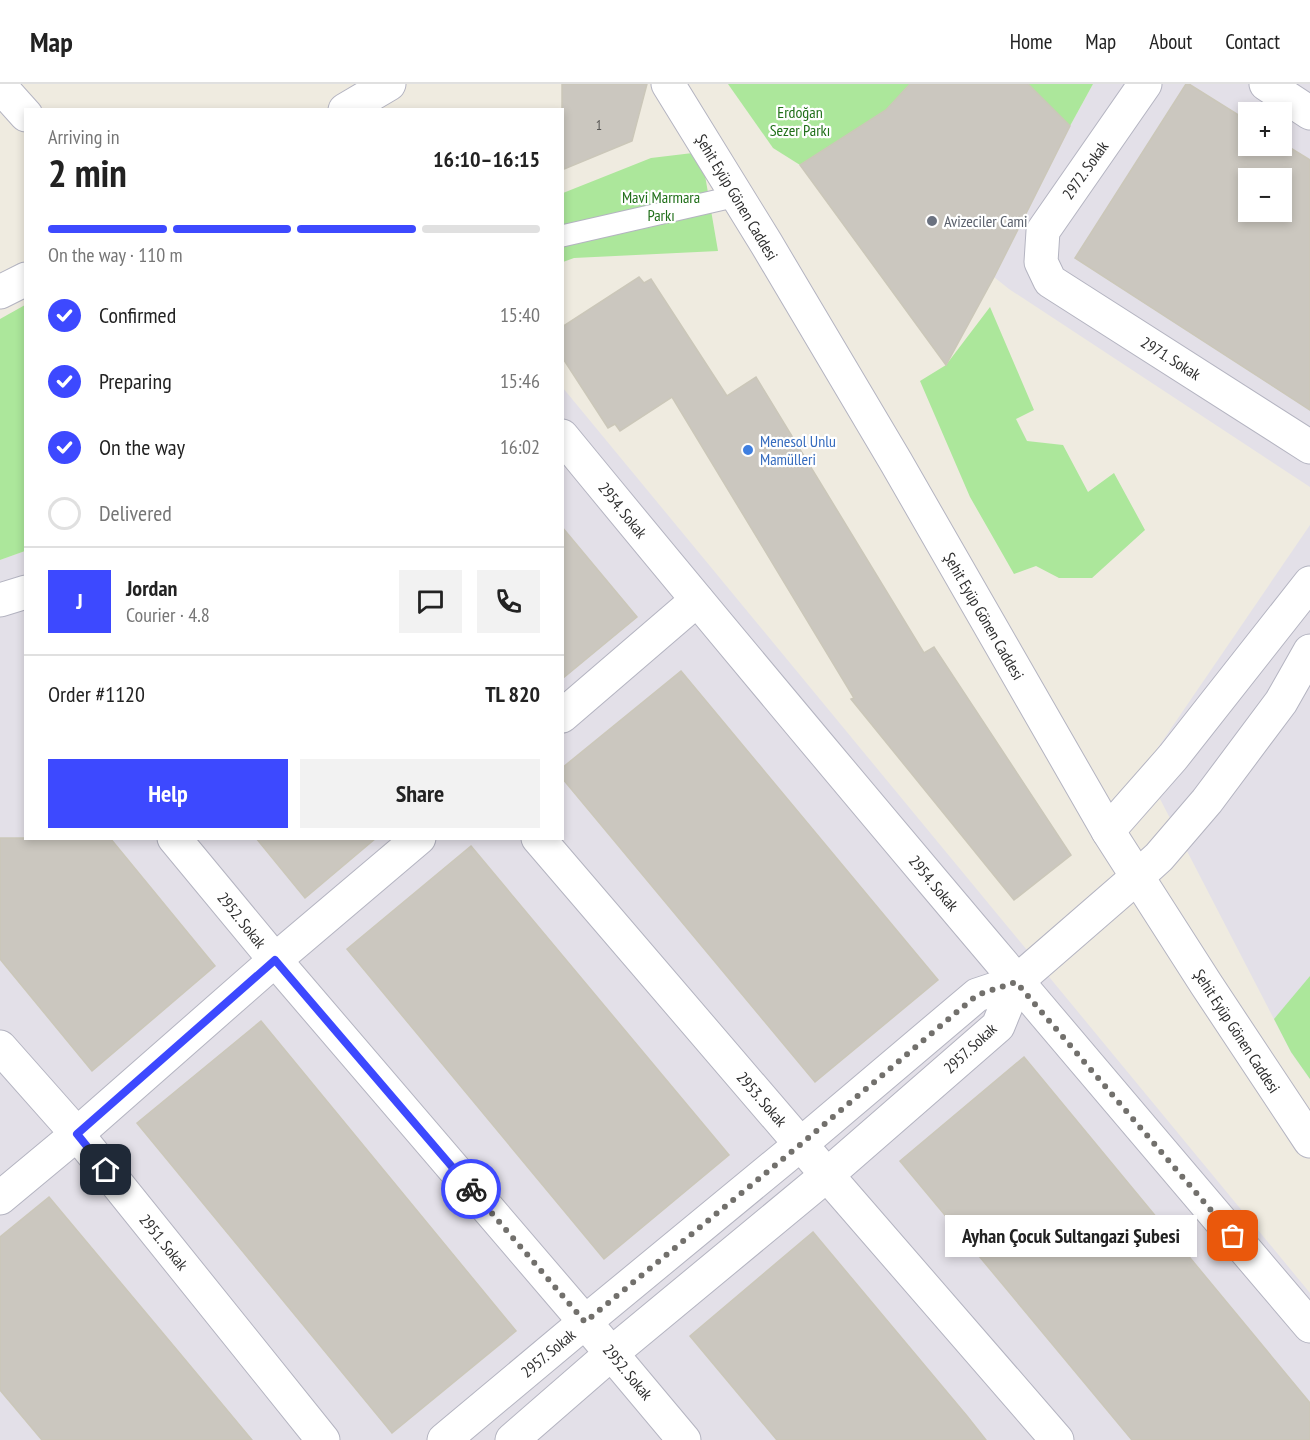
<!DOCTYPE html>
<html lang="en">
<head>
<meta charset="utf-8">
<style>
	body { margin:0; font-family:"PT Sans Narrow",sans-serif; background:#f2f2f2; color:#222; height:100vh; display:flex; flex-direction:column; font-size:22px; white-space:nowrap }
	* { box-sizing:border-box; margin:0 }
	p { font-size:20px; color:#767676 }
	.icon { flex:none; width:33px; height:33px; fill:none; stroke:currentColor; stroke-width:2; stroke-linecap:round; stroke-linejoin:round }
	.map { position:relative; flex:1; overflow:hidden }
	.panel { position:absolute; left:24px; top:24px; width:540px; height:732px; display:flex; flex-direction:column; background:#fff; border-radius:0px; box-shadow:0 3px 9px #0003 }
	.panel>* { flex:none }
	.controls { position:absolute; left:1238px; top:18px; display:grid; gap:12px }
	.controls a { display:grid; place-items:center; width:54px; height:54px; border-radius:0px; background:#fff; box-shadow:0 3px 9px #0003; font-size:30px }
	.pin { position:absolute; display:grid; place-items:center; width:51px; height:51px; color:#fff; margin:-26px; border-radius:12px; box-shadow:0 3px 9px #0006 }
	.courier { position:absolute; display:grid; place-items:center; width:60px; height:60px; margin:-30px; border:4px solid #3d49ff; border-radius:50%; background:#fff; color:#222; box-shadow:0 2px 8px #0007 }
	.bubble { position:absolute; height:42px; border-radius:0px; background:#fff; box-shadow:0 3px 9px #0003; font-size:20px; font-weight:600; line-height:42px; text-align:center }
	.summary em { font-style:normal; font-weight:600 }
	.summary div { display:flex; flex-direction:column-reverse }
	.summary { display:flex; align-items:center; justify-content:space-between; height:102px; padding:0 24px }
	h1 { font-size:39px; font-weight:600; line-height:45px }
	.bar { display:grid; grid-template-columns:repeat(4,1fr); gap:9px 6px; align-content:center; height:72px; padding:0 24px }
	.bar i { height:8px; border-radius:4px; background:#e0e0e0 }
	.bar .active { background:#3d49ff }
	.bar p { grid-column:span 4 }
	.line { display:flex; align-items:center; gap:15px; padding:0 24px; border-top:2px solid #e0e0e0 }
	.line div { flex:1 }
	.round { display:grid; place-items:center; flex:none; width:63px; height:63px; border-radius:0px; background:#f2f2f2 }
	ol { padding:0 24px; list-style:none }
	li { display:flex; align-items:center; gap:18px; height:66px }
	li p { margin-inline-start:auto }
	li .icon { padding:6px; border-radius:50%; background:#3d49ff; color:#fff; stroke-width:4 }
	li:last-child { color:#767676 }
	li i { width:33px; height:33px; border:3px solid #e0e0e0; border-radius:50% }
	.primary-button { display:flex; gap:12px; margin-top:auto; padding:12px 24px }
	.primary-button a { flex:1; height:69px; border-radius:0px; background:#3d49ff; color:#fff; font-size:24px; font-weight:600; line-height:69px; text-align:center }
	.primary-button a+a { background:#f2f2f2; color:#222 }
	header { display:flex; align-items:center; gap:36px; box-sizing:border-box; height:84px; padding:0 30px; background:#fff; border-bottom:2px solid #e0e0e0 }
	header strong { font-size:28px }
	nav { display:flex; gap:33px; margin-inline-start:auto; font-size:21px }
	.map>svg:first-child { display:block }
	.industrial { fill:#e3e0e8; fill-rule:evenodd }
	.green { fill:#ace79b }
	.building { fill:#cbc7bf; stroke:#cbc7b9; stroke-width:1.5; fill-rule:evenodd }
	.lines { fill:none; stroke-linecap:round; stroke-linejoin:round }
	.lane-casing { stroke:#b4b4c1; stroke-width:23 }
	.street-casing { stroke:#b4b4c1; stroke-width:35 }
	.secondary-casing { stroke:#b4b4c1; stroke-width:35 }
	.lane { stroke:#fff; stroke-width:21 }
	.street { stroke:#fff; stroke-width:33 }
	.secondary { stroke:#fff; stroke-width:33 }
	.done { stroke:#72706c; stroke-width:6; stroke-dasharray:0 10.8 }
	.route { stroke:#3d49ff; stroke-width:8 }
	.worship-dot { fill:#6b7280; stroke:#fff; stroke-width:2 }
	.shop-dot { fill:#3f7fe0; stroke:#fff; stroke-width:2 }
	.labels { text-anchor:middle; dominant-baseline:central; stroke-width:4.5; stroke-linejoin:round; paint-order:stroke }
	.number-label { font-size:14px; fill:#555452 }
	.park-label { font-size:16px; fill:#206f19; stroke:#fff }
	.street-label { font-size:16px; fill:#2e2e2e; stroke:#fff }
	.worship-label { font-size:16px; fill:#5b616d; stroke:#fff; text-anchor:start }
	.shop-label { font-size:16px; fill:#366cbe; stroke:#fff; text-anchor:start }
</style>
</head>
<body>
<header>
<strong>Map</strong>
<nav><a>Home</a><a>Map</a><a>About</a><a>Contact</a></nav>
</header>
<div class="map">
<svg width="1310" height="1356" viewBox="0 0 1310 1356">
	<rect width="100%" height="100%" fill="#efebe0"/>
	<g class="industrial">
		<path d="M1093,0H1310V403L1009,205L994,193L1070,42ZM1248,28H1281V62H1248ZM1248,94H1281V128H1248Z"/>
		<path d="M563,304L1310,1209V1356H0V476L25,467L26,754H562Z"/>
		<path d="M1310,441V995L1291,968L1144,684Z"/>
	</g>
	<g class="green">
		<path d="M728,0H910L886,26L800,81L773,64Z"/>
		<path d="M1028,0H1093L1070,42Z"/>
		<path d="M701,68L718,167L574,174L563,178V109L651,74Z"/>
		<path d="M25,221V467L0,476V235Z"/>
		<path d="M990,223L1034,326L1016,335L1027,357L1063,361L1088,408L1114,389L1145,446L1092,494H1059L1036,482L1014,490L970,413L920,297L946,281Z"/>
		<path d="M1310,892V995L1291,968L1274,935Z"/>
	</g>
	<g class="building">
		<path d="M562,0H647L632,57L562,86Z"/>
		<path d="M910,0H1028L1070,42L994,193L946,281L800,81L886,26Z"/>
		<path d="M1186,0H1189L1248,37V62H1281V58L1310,76V326L1075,174ZM1248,94H1281V128H1248Z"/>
		<path d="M639,193L644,199L651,195L727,312L756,293L924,569L934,563L1071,771L1014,816L851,615L854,614L672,313L620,347L615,340L608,344L562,273V243Z"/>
		<path d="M562,443L637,533L562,595Z"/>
		<path d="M681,587L938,896L815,998L562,694V684Z"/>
		<path d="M0,754H110L215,882L92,987L0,875Z"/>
		<path d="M256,754H376L305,814Z"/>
		<path d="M471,762L729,1071L604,1175L347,865Z"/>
		<path d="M261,937L516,1247L392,1349L137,1039Z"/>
		<path d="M1024,973L1310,1319V1356H1132L900,1077Z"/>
		<path d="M49,1113L177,1266L252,1356H42L0,1306V1153Z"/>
		<path d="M813,1148L967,1332L986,1356H777L690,1252Z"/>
	</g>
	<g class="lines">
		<defs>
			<path id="lane" d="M562,152L737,112"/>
			<g id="street">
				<path d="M1145,0L1043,147L1041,178L1050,197L1310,363"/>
				<path d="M1266,0L1310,29"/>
				<path d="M0,2L26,31"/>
				<path d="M562,352C808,652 1059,947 1310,1242"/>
				<path d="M0,516L26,508"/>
				<path d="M562,632L697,516"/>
				<path d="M1108,747L1173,673L1310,499"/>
				<path d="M174,754L275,876L585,1238L684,1356"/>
				<path d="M538,754L827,1091L1057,1356"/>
				<path d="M0,963L77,1050L323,1356"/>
				<path d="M0,1114L77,1050L275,876L419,754"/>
				<path d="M444,1356L585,1238L801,1060L977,911L1016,898L1137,793L1159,773L1207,717L1281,618L1310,567"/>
				<path d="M512,1356L612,1269L827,1091L998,942L1016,898"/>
			</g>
			<g id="secondary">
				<path d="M668,0L766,159L896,378L1108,747L1206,900L1310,1057"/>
				<path d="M345,26L389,0"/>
				<path d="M0,208L26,195"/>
			</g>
		</defs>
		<use href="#lane" class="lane-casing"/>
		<use href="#street" class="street-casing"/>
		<use href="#secondary" class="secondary-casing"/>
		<use href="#lane" class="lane"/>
		<use href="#street" class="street"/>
		<use href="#secondary" class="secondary"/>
	</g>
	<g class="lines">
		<path class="done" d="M471,1105L585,1238L801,1060L977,911L1016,898L1233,1152"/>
		<path class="route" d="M106,1086L77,1050L275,876L471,1105"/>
	</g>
	<circle class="worship-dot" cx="932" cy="137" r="6"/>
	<circle class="shop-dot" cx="748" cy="366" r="6"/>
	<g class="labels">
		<g class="number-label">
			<text x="599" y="41">1</text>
		</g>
		<g class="park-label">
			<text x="800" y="28">Erdoğan<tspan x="800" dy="18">Sezer Parkı</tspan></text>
			<text x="661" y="113">Mavi Marmara<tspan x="661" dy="18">Parkı</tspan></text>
		</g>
		<g class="street-label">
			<text transform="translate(1085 86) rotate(-55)">2972. Sokak</text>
			<text transform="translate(737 113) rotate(59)">Şehit Eyüp Gönen Caddesi</text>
			<text transform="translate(1171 274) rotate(32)">2971. Sokak</text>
			<text transform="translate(623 426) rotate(51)">2954. Sokak</text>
			<text transform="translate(984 532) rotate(60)">Şehit Eyüp Gönen Caddesi</text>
			<text transform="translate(934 799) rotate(50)">2954. Sokak</text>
			<text transform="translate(242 836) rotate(51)">2952. Sokak</text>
			<text transform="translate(1237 947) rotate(57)">Şehit Eyüp Gönen Caddesi</text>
			<text transform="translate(970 964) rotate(-43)">2957. Sokak</text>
			<text transform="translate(762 1015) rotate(49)">2953. Sokak</text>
			<text transform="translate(164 1158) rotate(51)">2951. Sokak</text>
			<text transform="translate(548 1269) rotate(-40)">2957. Sokak</text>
			<text transform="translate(628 1288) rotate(50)">2952. Sokak</text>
		</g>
		<g class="worship-label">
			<text x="944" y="137">Avizeciler Cami</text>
		</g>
		<g class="shop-label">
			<text x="760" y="357">Menesol Unlu<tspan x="760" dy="18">Mamülleri</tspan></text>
		</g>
	</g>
</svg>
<div class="controls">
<a>+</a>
<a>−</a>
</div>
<div class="pin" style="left:1233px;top:1152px;background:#ea580c"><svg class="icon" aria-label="bag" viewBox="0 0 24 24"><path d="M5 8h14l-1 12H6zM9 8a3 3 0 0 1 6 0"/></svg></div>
<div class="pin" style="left:106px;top:1086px;background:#1f2937"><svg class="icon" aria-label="home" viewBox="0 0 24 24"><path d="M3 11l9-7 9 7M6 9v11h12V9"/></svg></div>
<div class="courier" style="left:471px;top:1105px"><svg class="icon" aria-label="bike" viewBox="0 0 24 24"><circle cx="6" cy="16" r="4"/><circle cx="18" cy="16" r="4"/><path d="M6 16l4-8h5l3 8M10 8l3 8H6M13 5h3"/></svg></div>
<div class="bubble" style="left:945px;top:1131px;width:252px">Ayhan Çocuk Sultangazi Şubesi</div>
<section class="panel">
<div class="summary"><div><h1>2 min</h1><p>Arriving in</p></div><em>16:10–16:15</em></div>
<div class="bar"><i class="active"></i><i class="active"></i><i class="active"></i><i></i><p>On the way · 110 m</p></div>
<ol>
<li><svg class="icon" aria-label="check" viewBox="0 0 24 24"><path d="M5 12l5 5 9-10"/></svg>Confirmed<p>15:40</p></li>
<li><svg class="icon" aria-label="check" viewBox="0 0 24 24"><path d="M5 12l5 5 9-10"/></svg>Preparing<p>15:46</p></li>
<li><svg class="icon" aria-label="check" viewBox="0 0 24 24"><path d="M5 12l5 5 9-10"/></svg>On the way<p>16:02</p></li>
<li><i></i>Delivered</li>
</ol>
<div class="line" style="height:108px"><b class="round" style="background:#3d49ff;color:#fff">J</b><div><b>Jordan</b><p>Courier · 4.8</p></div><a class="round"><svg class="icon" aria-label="chat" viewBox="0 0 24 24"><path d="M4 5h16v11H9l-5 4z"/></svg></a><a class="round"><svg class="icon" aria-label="phone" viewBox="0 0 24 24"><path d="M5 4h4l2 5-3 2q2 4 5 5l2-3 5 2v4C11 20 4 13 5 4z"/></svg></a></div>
<div class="line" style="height:78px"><div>Order #1120</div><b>TL 820</b></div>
<div class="primary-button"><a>Help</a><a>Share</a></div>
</section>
</div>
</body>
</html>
